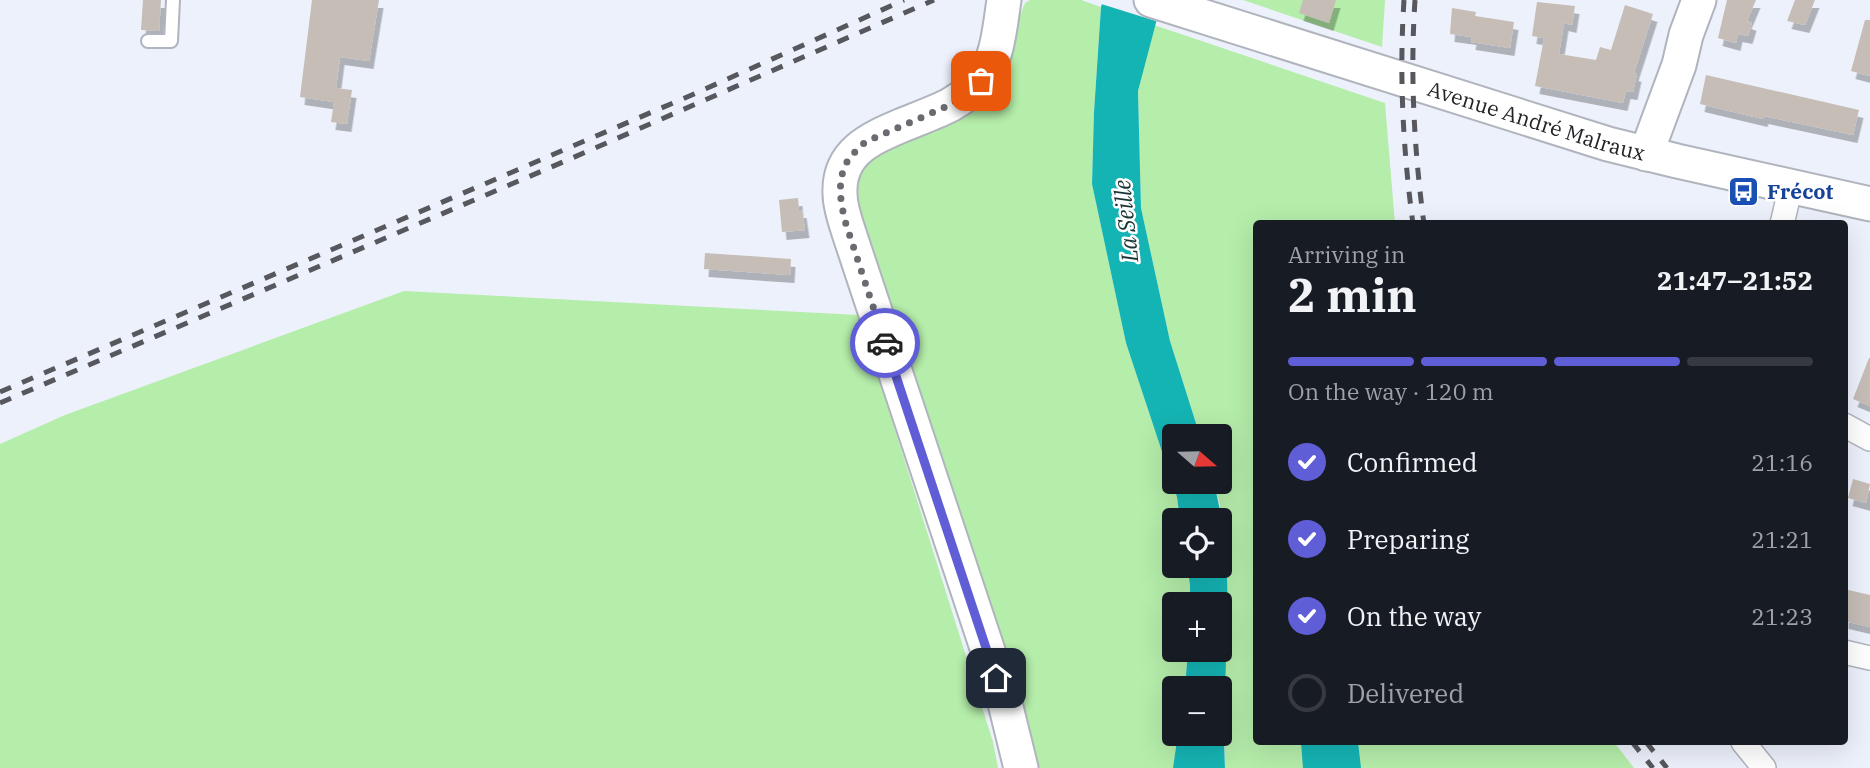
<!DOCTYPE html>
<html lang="en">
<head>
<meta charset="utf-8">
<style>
	body { margin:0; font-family:"IBM Plex Serif",serif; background:#20242c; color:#f1f3f6; height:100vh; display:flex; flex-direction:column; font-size:26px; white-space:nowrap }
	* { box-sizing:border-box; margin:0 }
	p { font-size:23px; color:#9ea1a6 }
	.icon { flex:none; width:38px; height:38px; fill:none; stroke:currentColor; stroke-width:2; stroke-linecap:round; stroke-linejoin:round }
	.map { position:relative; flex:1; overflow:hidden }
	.side { position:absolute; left:1253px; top:220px; width:595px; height:525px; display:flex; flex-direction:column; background:#171b24; border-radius:7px; box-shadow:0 7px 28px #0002 }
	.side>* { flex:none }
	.needle { width:46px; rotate:110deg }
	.controls { position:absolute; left:1162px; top:424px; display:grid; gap:14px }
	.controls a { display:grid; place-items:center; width:70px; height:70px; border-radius:7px; background:#171b24; box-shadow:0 7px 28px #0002; font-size:35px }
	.pin { position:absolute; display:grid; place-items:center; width:60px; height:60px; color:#fff; margin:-30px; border-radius:14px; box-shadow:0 4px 10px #0006 }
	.courier { position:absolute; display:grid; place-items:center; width:70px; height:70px; margin:-35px; border:5px solid #605ed6; border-radius:50%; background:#fff; color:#222; box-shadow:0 2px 9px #0007 }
	.headline em { font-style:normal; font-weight:800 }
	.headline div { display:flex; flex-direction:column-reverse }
	.headline { display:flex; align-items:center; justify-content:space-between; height:119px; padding:0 35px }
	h1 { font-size:46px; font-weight:800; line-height:52px }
	.bar { display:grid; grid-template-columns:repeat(4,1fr); gap:10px 7px; align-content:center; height:84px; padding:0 35px }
	.bar i { height:9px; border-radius:5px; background:#363941 }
	.bar .selected { background:#605ed6 }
	.bar p { grid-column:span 4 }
	ol { padding:0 35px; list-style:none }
	li { display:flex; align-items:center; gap:21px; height:77px }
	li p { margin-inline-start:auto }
	li .icon { padding:7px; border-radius:50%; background:#605ed6; color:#fff; stroke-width:4 }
	li:last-child { color:#9ea1a6 }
	li i { width:38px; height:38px; border:4px solid #363941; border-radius:50% }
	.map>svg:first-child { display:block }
	.green { fill:#b5edaa }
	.water { fill:#15b4b4 }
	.pier { fill:#edf1fb }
	.building { fill:#c5bdb6; filter:url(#shadow) }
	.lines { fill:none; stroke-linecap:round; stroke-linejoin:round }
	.lane-casing { stroke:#b0b4bd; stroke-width:16 }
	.street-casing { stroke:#b0b4bd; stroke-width:26 }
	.secondary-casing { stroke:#b0b4bd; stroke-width:37 }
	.lane { stroke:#fff; stroke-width:12 }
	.street { stroke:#fff; stroke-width:23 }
	.secondary { stroke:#fff; stroke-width:33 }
	.rail { stroke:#57585d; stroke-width:5; stroke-dasharray:12 12; stroke-linecap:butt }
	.done { stroke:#696b71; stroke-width:7; stroke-dasharray:0 12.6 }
	.route { stroke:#605ed6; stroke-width:9 }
	.labels { text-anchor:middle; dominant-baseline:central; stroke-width:5; stroke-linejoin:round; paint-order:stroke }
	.street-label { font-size:21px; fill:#222326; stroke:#fff }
	.transit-label { font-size:21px; font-weight:bold; fill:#164399; stroke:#fff; text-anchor:start }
	.water-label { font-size:23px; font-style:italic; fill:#1b3332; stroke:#fff }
</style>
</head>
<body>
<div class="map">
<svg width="1870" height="768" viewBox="0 0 1870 768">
	<defs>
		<filter id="shadow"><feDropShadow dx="4.5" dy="8" stdDeviation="0" flood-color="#0004"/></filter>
	</defs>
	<rect width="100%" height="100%" fill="#edf1fb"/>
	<g class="green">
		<path d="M1030,0H1081L1101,7L1094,112L1092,184L1126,343L1177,497L1180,520H1174V565H1187L1190,585V604H1174V649H1188L1185,688H1174V733H1178L1173,768H1029L849,200L852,174L1009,42L1025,3Z"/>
		<path d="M1243,0H1385L1382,47Z"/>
		<path d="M1154,25L1385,103L1395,224H1256V742H1614L1634,768H1225L1220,504L1213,481H1220V436H1200L1170,341L1141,208L1138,91Z"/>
		<path d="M404,291L859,315L993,742L998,768H0V444L65,415Z"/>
	</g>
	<g class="water">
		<path d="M1103,0H1162L1138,91L1141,208L1170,341L1200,436H1174V481H1213C1240,574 1220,673 1225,768H1173L1178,733H1220V688H1185L1188,649H1220V604H1190V585L1187,565H1220V520H1180L1177,497L1126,343L1092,184L1094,112L1101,7Z"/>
		<path d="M1301,742H1358L1361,768H1303Z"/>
	</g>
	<path class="pier" d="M1099,0H1165L1159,22L1098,3Z"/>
	<g class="building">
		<path d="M143,0H161L159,31L141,30Z"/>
		<path d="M312,0H379L369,61L340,57L336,88L352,90L347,124L331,122L334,102L300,97Z"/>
		<path d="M1303,0H1336L1329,23L1299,13Z"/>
		<path d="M1727,0H1756L1747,21L1752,23L1748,36L1738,34L1736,43L1718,38Z"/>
		<path d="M1795,0H1815L1805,25L1787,21Z"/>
		<path d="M1537,2L1575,6L1572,25L1564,23L1559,54L1596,60L1600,47L1611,50L1625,5L1653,14L1634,73L1637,74L1633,92L1626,91L1623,103L1535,86L1544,38L1532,36Z"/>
		<path d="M1452,8L1476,12L1475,16L1514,22L1510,48L1471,42L1472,37L1450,34Z"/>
		<path d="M1865,20H1870V76L1851,71Z"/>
		<path d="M1706,75L1859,110L1853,135L1764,116L1763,119L1700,104Z"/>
		<path d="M798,198L799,210H802L805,230L782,232L779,200Z"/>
		<path d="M705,253L791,259L790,275L704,269Z"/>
		<path d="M1869,358H1870V406L1853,399Z"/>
		<path d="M1853,479L1870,484L1866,503L1848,498Z"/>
		<path d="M1844,589L1870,595V627L1844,621Z"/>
	</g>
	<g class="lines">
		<defs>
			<path id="lane" d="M148,41H171L173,0"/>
			<g id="street">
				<path d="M1782,224L1791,186"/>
				<path d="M1844,425L1870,439"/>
				<path d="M1844,652L1870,658"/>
				<path d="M1743,742L1764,768"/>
			</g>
			<g id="secondary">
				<path d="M1004,0C1000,26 998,59 981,81C973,91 961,98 950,105C936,112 920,118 905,124C872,138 838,151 840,194C840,208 846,223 850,236L1004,699L1021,768"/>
				<path id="s1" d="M1151,0L1608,144L1677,161L1870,204"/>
				<path d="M1646,154L1679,65L1686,35L1699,0"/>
			</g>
		</defs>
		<use href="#lane" class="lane-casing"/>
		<use href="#street" class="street-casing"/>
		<use href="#secondary" class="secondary-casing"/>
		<use href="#lane" class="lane"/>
		<use href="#street" class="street"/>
		<use href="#secondary" class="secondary"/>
		<g class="rail">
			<path d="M1404,0C1399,75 1403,150 1413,224"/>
			<path d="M1415,0C1410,75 1414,149 1424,224"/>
			<path d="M0,392L694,94L904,0"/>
			<path d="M0,403L563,162L934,0"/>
			<path d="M1632,742L1653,768"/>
			<path d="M1646,742L1667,768"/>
		</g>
	</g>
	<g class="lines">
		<path class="done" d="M885,343L844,218L840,193L841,179L844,167L850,157L865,142L950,105L962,97L981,81"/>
		<path class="route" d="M885,343L996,678"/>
	</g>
	<defs>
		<symbol id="bus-square" viewBox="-11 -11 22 22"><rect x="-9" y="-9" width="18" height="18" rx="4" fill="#1a4fb4" stroke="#fff"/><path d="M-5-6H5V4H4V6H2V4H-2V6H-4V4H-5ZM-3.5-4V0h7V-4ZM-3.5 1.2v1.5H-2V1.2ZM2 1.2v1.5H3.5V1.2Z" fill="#fff"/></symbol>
	</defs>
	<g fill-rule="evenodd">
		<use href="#bus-square" x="1726" y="174" width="35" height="35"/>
	</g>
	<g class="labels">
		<g class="street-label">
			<text stroke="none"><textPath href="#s1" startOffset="404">Avenue André Malraux</textPath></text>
		</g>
		<g class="transit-label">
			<text x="1767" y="191">Frécot</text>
		</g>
		<g class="water-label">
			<text transform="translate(1125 221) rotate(-96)">La Seille</text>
		</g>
	</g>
</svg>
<div class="controls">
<a><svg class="needle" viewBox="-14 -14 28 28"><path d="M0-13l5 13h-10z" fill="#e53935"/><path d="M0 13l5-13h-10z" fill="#9ea1a6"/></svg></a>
<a><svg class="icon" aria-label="locate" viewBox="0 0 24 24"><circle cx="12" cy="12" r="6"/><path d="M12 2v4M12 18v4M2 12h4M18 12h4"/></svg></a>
<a>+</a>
<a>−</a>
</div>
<div class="pin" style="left:981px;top:81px;background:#ea580c"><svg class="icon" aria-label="bag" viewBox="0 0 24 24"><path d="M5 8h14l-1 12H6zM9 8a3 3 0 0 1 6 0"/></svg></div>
<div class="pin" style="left:996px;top:678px;background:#1f2937"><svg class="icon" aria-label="home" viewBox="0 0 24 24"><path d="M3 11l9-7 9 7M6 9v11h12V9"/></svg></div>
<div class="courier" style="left:885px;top:343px"><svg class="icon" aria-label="car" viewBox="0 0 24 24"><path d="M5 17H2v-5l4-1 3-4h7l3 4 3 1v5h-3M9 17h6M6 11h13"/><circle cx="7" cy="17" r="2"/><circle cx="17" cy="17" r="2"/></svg></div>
<section class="side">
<div class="headline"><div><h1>2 min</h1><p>Arriving in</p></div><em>21:47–21:52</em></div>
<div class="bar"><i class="selected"></i><i class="selected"></i><i class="selected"></i><i></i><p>On the way · 120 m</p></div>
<ol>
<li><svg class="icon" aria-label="check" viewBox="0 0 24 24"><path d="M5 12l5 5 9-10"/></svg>Confirmed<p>21:16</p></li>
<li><svg class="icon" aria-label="check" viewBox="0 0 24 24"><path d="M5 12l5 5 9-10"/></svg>Preparing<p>21:21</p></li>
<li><svg class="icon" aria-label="check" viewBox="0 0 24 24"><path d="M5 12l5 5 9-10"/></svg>On the way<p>21:23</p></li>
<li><i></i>Delivered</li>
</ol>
</section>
</div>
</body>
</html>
